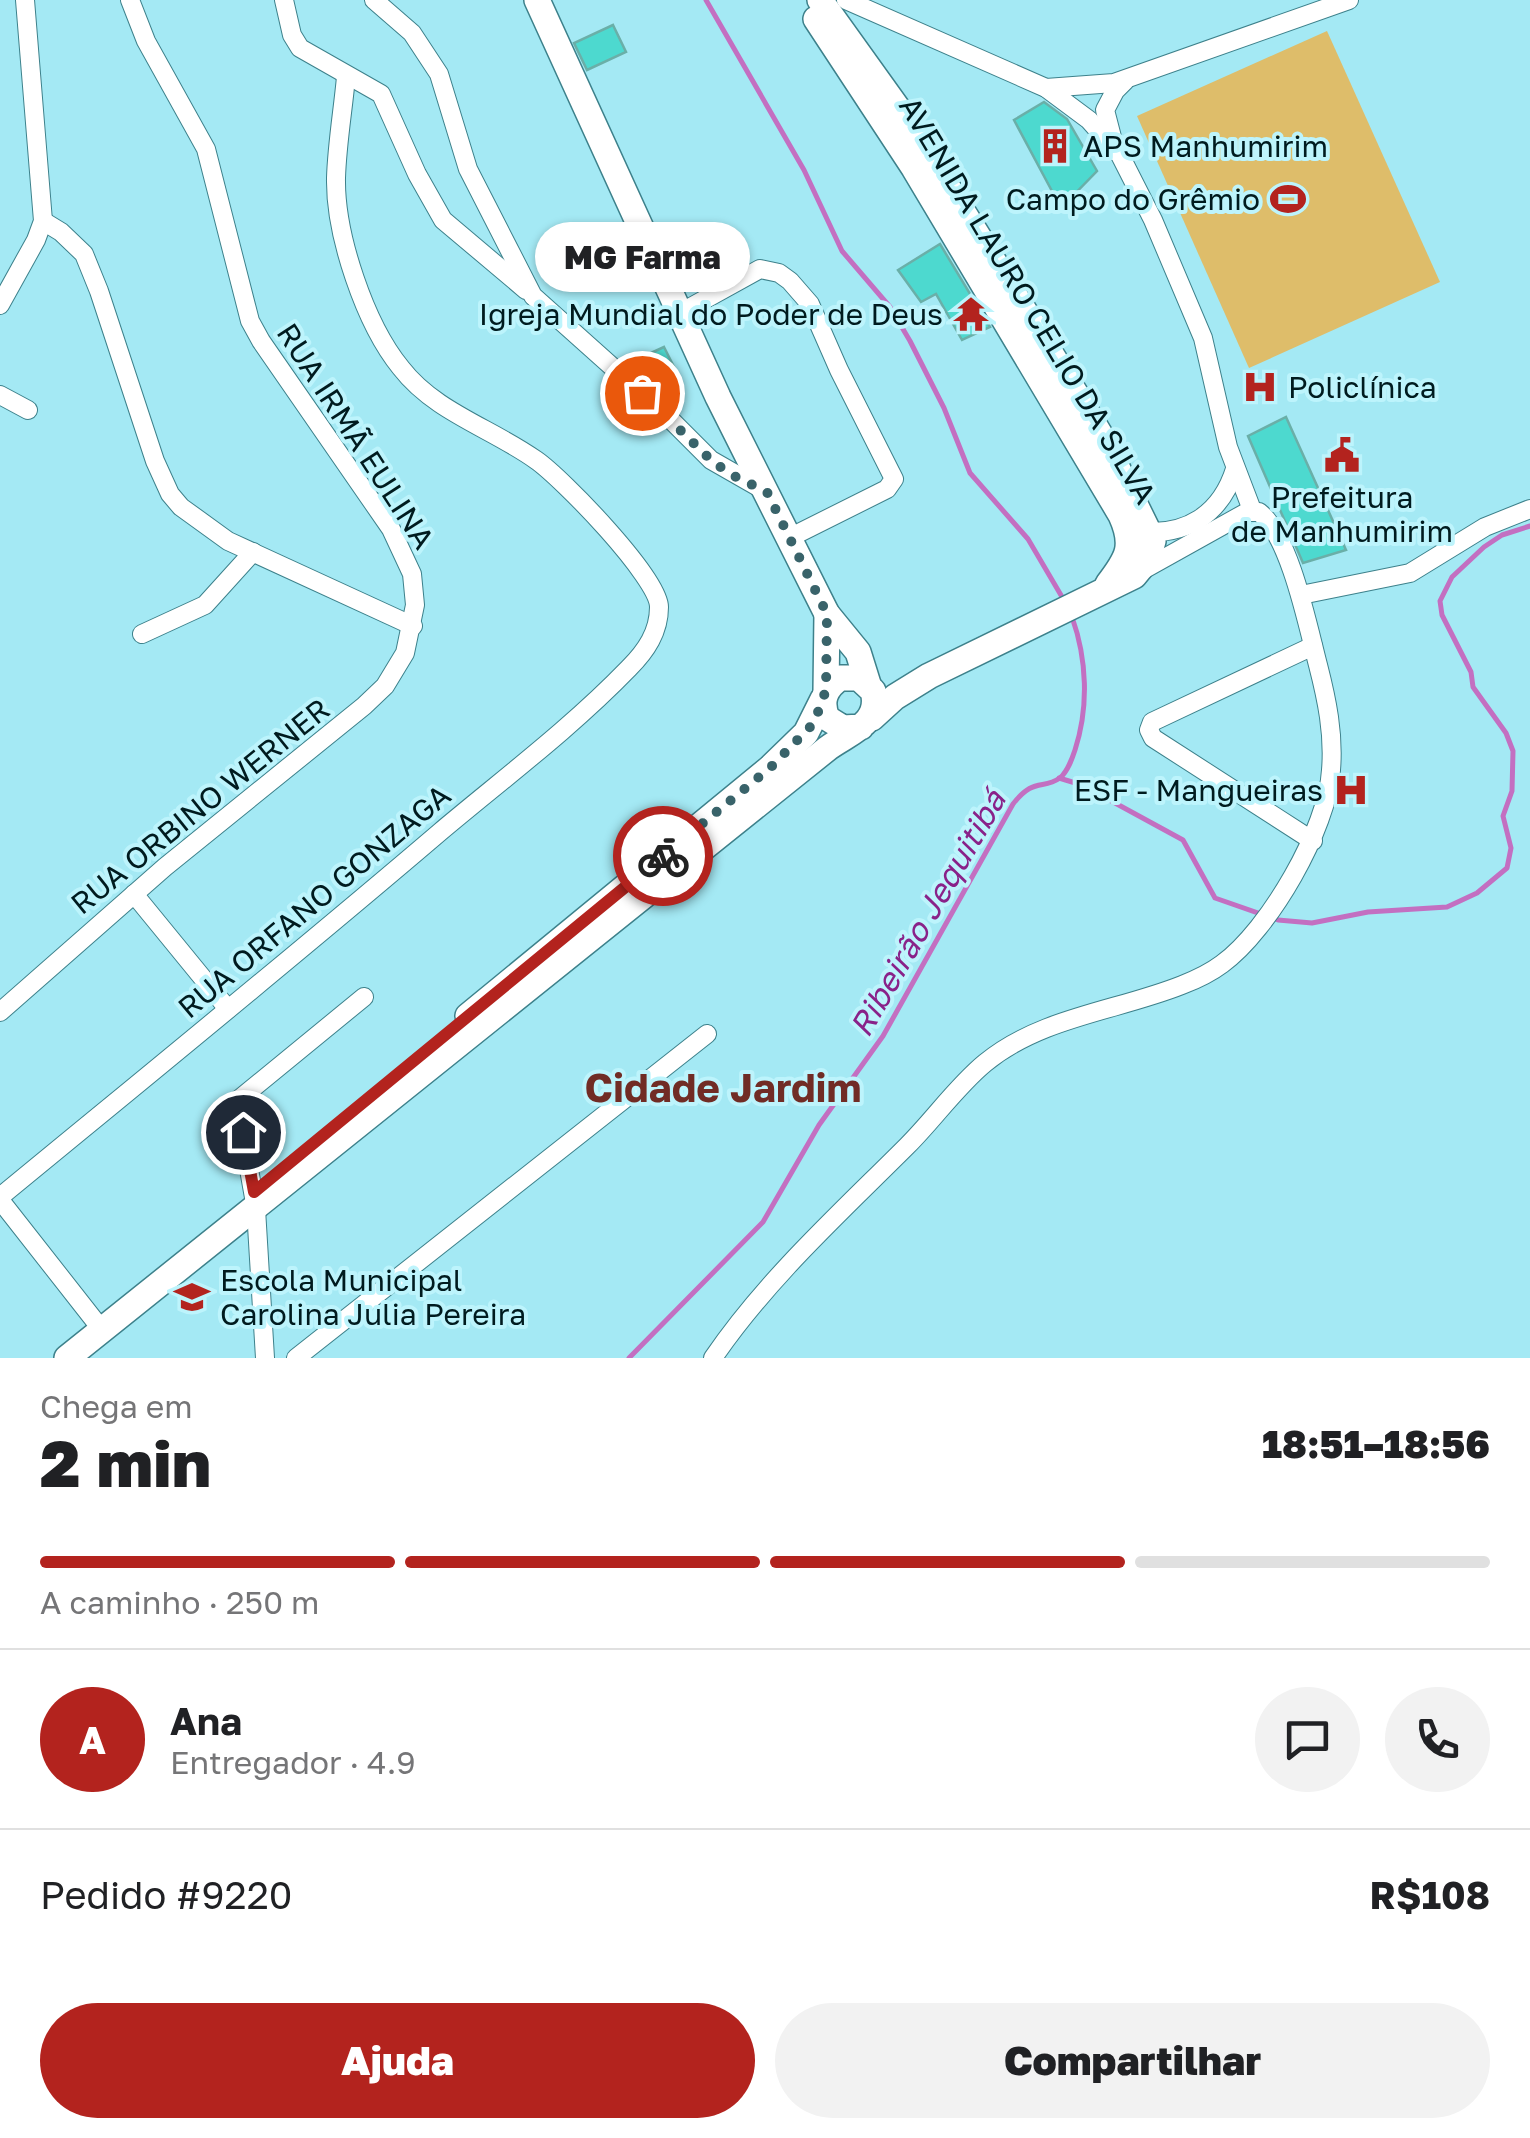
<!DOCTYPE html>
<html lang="pt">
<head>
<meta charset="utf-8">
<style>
	body { margin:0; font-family:"Golos Text",sans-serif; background:#f2f2f2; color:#202124; height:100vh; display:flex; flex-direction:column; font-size:38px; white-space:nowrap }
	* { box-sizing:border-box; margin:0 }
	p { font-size:32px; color:#757577 }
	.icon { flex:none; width:55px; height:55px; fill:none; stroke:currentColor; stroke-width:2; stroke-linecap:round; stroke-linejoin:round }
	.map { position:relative; height:1358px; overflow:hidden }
	.sheet { display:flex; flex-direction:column; background:#fff; flex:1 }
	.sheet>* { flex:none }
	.pin { position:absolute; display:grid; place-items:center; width:85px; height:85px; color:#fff; margin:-42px; border:5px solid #fff; border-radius:50%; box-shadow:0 2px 10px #0007 }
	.courier { position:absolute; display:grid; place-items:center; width:100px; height:100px; margin:-50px; border:8px solid #b3231e; border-radius:50%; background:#fff; color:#222; box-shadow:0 2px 12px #0007 }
	.bubble { position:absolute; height:70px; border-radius:35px; background:#fff; box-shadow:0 2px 8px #0004; font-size:32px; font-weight:800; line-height:70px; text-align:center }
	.overview em { font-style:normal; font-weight:800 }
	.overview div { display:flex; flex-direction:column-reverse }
	.overview { display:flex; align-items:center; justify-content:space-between; height:170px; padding:0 40px }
	h1 { font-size:65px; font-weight:800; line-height:75px }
	.bar { display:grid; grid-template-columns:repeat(4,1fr); gap:15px 10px; align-content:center; height:120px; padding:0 40px }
	.bar i { height:12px; border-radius:8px; background:#e0e0e0 }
	.bar .on { background:#b3231e }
	.bar p { grid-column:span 4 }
	.line { display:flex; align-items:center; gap:25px; padding:0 40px; border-top:2px solid #e0e0e0 }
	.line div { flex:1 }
	.round { display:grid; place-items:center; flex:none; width:105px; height:105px; border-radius:52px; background:#f2f2f2 }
	.cta { display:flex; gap:20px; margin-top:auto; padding:20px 40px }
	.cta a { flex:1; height:115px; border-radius:60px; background:#b3231e; color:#fff; font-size:40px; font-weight:800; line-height:115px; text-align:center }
	.cta a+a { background:#f2f2f2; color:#202124 }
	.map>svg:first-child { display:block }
	.green { fill:#debd6a }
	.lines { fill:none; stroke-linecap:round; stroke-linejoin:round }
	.stream { stroke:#c36fc1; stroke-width:5 }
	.building { fill:#4dd9cf; stroke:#6aafa8; stroke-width:2.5 }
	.street-casing { stroke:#3d818b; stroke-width:20 }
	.secondary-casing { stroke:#3d818b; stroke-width:28 }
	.street { stroke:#fff; stroke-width:18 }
	.secondary { stroke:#fff; stroke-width:25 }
	.done { stroke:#39636a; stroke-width:10; stroke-dasharray:0 18 }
	.route { stroke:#b3231e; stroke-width:12 }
	.labels { text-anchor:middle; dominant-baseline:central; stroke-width:8; stroke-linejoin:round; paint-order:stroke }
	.poi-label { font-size:30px; fill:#001b1f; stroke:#bdf4fc; text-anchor:start }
	.street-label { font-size:30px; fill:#001b1f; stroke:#bdf4fc }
	.water-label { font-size:32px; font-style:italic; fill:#892289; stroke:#bdf4fc }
	.district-label { font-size:40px; font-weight:bold; fill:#712c25; stroke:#bdf4fc }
</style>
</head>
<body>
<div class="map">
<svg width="1530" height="1358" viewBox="0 0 1530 1358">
	<rect width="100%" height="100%" fill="#a4e9f4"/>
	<path class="green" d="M1327,31L1440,282L1249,368L1137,116Z"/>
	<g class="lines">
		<g class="stream">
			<path d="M706,0L804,170L842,251L890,307L910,341L944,408L970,473L1028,539L1065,602"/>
			<path d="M1059,778L1082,785L1183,840L1215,898L1278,920L1312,923L1368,912L1447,907L1477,893L1507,868L1511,848L1503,816L1512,791L1513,751L1506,733L1473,687L1471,672L1442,615L1440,601L1452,577L1484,547L1502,535L1530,526"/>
			<path d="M629,1358L763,1222L819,1125L883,1036L1013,804C1034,777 1042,790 1060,778C1068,771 1072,759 1075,750C1089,707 1087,659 1072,617"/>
		</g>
	</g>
	<g class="building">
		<path d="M613,25L626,52L587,70L574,43Z"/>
		<path d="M1044,102L1067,119L1097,171L1061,208L1014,120Z"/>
		<path d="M940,244L990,327L962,340L936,294L921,302L898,270Z"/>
		<path d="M664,347L675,369L648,383L629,363Z"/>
		<path d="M1286,417L1346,550L1303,563L1248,436Z"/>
	</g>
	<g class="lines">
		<defs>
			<g id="street">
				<path d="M284,0L292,35L300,48L381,94L417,174L443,220L526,290"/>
				<path d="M374,0L412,33L439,74L468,169L533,296L666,415L711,460L767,492"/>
				<path d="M846,0L1046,88L1089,120L1120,155L1153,220L1203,338L1228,447L1252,510"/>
				<path d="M1046,88L1114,83L1349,0"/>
				<path d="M1113,141L1105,110L1115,91L1125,81"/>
				<path d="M43,221L61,232L84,254L99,291L155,461L170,494L181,507L228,541L413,626"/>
				<path d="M0,305L36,240L43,221L25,0"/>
				<path d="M682,312L760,269L779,273L790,281L810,304L839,370L894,479L887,489L789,538"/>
				<path d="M0,395L28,410"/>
				<path d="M1138,531C1186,537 1221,514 1235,469"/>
				<path d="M1301,595L1410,573L1485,527L1530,509"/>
				<path d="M142,634L205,605L253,552"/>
				<path d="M1313,841L1153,738L1149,730L1152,722L1313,646"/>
				<path d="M134,894L228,1009"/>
				<path d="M0,1012L165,867L364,706L385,686L405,653L415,605L412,574L391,529L261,341L250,321L206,149L146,41L130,0"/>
				<path d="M0,1197C147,1076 295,956 440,832C503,779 571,728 629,668C646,651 659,632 659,607C659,578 562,478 536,460C491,428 435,412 401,368C365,324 335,235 336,178C337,144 343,110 346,77"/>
				<path d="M0,1200L102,1330"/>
				<path d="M265,1358L256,1209L237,1101L364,997"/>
				<path d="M296,1358L707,1034"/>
				<path d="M713,1358C767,1279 840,1213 907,1146C934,1119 957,1086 985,1063C1041,1017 1117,1011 1182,985C1195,980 1210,973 1222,964C1269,930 1328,828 1331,770C1334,734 1327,700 1318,665C1308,627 1290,536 1259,512H1247L1143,570"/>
			</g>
			<g id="secondary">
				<path d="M537,0L718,397L827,614L858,652L868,684"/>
				<path d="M820,0L906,120L1077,396L1105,443L1153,541L1148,559L1134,576L929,676L895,697L872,718"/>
				<path d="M816,19L914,168L1121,515C1135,546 1128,558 1108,584"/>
				<path d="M826,691L827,614"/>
				<path d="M468,1016L770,768L806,733L823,699"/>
				<path d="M67,1358L828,748C850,732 882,723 873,691L859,678H840C825,688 820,701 827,718L843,728L861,727"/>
			</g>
		</defs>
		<use href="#street" class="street-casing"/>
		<use href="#secondary" class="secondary-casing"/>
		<use href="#street" class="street"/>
		<use href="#secondary" class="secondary"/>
	</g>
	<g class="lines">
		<path class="done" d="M642,393L711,460L730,474L767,492L827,614L826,690L814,723L770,768L663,856"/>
		<path class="route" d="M243,1132L254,1192L663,856"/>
	</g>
	<defs>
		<symbol id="building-bare" viewBox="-9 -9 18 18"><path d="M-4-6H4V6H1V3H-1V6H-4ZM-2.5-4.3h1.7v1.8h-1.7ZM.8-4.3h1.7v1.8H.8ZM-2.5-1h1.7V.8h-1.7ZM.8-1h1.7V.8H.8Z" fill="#b3231e" stroke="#bdf4fc" stroke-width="2.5" paint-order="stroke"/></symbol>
		<symbol id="stadium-bare" viewBox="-9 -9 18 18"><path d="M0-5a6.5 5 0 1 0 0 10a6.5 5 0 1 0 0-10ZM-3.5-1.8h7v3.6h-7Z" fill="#b3231e" stroke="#bdf4fc" stroke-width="2.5" paint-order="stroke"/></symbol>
		<symbol id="temple-bare" viewBox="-9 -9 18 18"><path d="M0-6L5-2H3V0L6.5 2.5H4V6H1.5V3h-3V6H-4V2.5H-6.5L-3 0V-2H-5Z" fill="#b3231e" stroke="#bdf4fc" stroke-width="2.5" paint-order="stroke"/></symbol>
		<symbol id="hospital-bare" viewBox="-9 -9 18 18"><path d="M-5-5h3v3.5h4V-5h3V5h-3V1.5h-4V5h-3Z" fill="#b3231e" stroke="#bdf4fc" stroke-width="2.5" paint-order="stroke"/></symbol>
		<symbol id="civic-bare" viewBox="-9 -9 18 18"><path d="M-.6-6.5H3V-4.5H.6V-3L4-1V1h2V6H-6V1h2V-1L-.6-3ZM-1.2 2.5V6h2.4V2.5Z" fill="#b3231e" stroke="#bdf4fc" stroke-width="2.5" paint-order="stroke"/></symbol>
		<symbol id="school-bare" viewBox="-9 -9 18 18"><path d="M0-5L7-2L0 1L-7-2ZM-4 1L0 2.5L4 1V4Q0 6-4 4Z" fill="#b3231e" stroke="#bdf4fc" stroke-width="2.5" paint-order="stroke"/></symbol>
	</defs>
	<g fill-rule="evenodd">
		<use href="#building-bare" x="1030" y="121" width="50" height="50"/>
		<use href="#stadium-bare" x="1263" y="174" width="50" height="50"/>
		<use href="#temple-bare" x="946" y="289" width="50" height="50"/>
		<use href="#hospital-bare" x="1235" y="362" width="50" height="50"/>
		<use href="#civic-bare" x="1317" y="430" width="50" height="50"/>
		<use href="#hospital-bare" x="1326" y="765" width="50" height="50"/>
		<use href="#school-bare" x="167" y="1272" width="50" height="50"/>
	</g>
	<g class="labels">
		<g class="poi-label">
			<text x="1083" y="146">APS Manhumirim</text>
			<text x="1260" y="199" text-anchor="end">Campo do Grêmio</text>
			<text x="943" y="314" text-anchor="end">Igreja Mundial do Poder de Deus</text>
			<text x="1288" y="387">Policlínica</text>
			<text x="1342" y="497" text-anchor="middle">Prefeitura<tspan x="1342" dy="34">de Manhumirim</tspan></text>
			<text x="1323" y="790" text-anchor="end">ESF - Mangueiras</text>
			<text x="220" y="1280">Escola Municipal<tspan x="220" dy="34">Carolina Julia Pereira</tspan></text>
		</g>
		<g class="street-label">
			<text transform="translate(1028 300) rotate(59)">AVENIDA LAURO CELIO DA SILVA</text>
			<text transform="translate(356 436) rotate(57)">RUA IRMÃ EULINA</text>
			<text transform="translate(200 806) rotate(-39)">RUA ORBINO WERNER</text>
			<text transform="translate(314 901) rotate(-40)">RUA ORFANO GONZAGA</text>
		</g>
		<g class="water-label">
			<text transform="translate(927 913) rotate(-60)">Ribeirão Jequitibá</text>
		</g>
		<g class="district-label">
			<text x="723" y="1087">Cidade Jardim</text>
		</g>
	</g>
</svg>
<div class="pin" style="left:642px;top:393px;background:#ea580c"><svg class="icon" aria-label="bag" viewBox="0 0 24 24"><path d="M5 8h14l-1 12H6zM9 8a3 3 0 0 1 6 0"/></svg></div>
<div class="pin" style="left:243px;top:1132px;background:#1f2937"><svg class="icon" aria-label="home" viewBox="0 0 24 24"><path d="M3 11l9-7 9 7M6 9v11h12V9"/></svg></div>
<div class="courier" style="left:663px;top:856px"><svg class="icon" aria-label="bike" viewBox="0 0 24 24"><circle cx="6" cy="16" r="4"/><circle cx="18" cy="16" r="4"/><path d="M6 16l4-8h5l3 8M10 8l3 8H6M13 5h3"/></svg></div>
<div class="bubble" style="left:535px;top:222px;width:215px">MG Farma</div>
</div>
<section class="sheet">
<div class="overview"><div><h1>2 min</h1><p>Chega em</p></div><em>18:51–18:56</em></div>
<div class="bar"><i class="on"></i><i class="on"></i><i class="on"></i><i></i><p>A caminho · 250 m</p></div>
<div class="line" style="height:180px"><b class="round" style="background:#b3231e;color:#fff">A</b><div><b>Ana</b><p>Entregador · 4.9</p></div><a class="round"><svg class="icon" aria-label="chat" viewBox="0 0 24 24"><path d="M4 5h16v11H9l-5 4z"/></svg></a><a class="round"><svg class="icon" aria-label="phone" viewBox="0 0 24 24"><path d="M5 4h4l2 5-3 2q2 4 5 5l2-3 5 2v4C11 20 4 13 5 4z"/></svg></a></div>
<div class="line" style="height:130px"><div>Pedido #9220</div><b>R$108</b></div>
<div class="cta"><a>Ajuda</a><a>Compartilhar</a></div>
</section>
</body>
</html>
